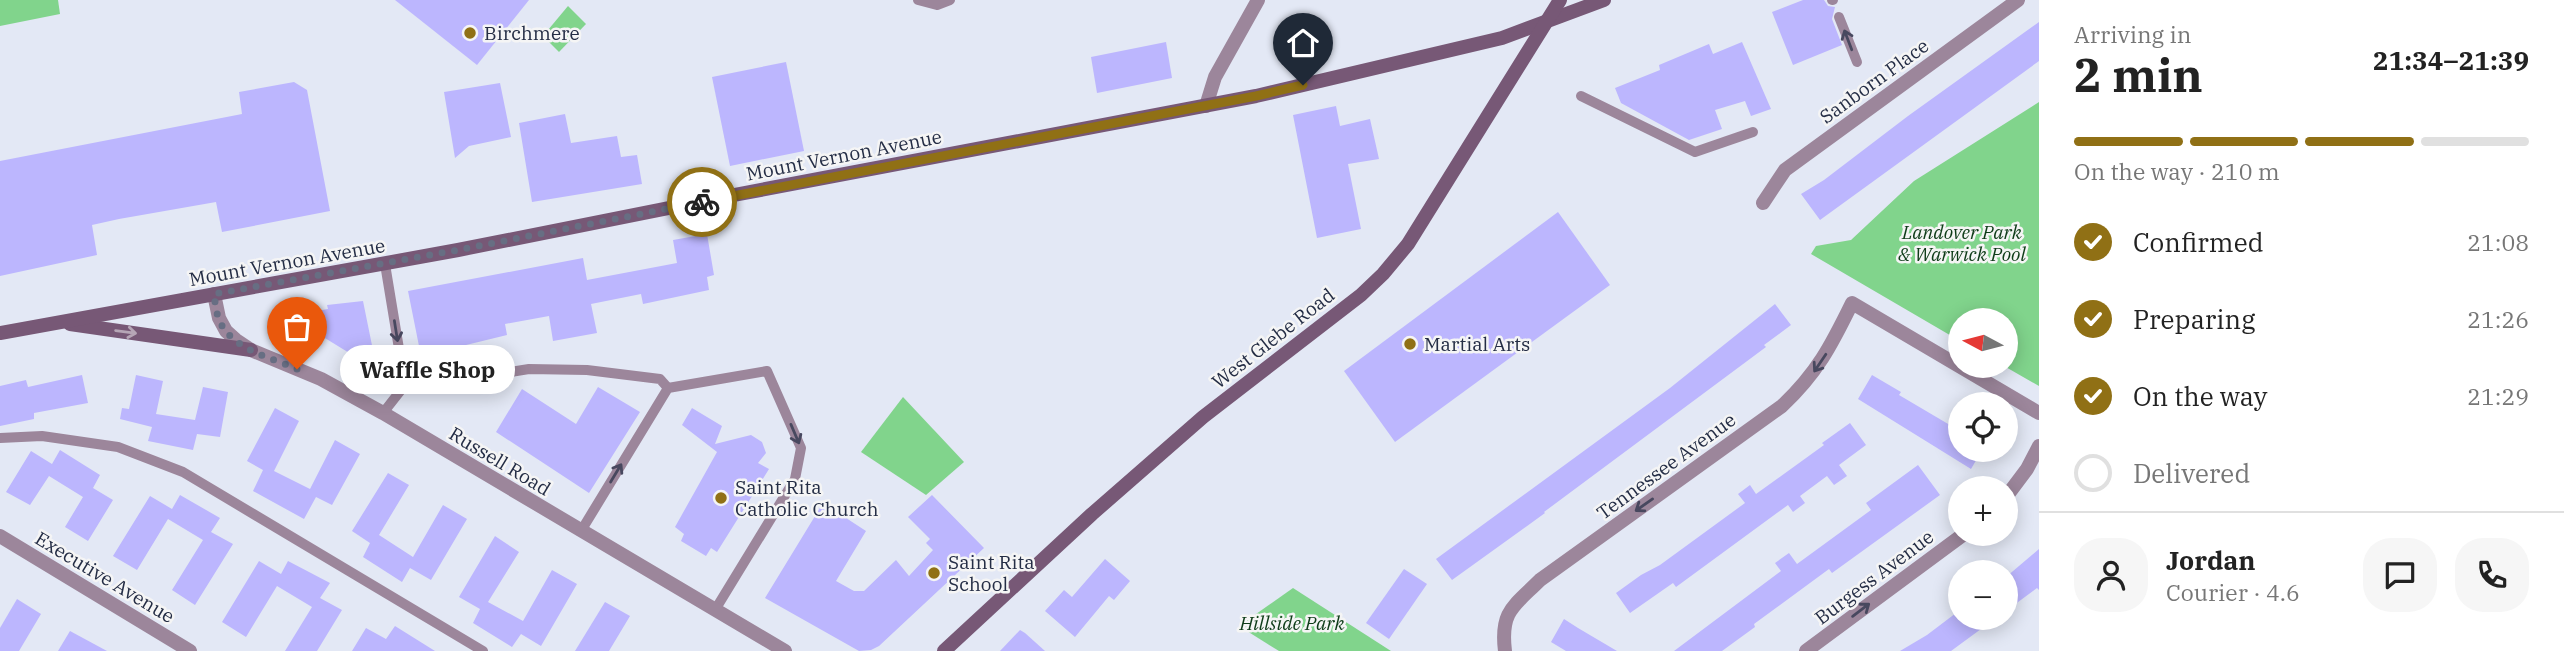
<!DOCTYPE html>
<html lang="en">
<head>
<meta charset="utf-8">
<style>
	body { margin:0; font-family:"IBM Plex Serif",serif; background:#f6f6f6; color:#222; height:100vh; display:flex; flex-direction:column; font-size:26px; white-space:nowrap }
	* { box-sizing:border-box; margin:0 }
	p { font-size:23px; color:#767676 }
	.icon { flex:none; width:38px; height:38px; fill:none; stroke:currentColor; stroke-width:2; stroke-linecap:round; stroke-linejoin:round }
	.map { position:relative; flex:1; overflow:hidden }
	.drawer { display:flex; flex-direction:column; background:#fff; width:525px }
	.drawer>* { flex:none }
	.needle { width:46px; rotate:277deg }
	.tools { position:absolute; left:1948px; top:308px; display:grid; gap:14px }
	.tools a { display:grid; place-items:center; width:70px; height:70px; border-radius:50%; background:#fff; box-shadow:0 4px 18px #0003; font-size:35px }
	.pin { position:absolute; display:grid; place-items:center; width:60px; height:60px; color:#fff; margin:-72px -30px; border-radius:50% 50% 50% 0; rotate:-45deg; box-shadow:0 0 7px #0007 }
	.pin .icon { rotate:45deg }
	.courier { position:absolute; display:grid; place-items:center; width:70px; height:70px; margin:-35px; border:5px solid #907015; border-radius:50%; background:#fff; color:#222; box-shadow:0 2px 9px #0007 }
	.bubble { position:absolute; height:49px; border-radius:24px; background:#fff; box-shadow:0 4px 18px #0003; font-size:23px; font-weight:800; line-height:49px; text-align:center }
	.head em { font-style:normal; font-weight:800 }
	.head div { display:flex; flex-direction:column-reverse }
	.head { display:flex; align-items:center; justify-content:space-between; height:119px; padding:0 35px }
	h1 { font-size:46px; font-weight:800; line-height:52px }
	.bar { display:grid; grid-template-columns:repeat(4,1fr); gap:10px 7px; align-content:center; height:84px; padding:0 35px }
	.bar i { height:9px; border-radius:5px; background:#e0e0e0 }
	.bar .active { background:#907015 }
	.bar p { grid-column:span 4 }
	.line { display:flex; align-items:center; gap:18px; padding:0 35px; border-top:2px solid #e0e0e0 }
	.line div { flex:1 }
	.round { display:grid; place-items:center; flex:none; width:74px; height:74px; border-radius:28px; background:#f6f6f6 }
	ol { padding:0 35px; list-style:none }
	li { display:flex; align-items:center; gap:21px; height:77px }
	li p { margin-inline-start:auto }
	li .icon { padding:7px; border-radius:50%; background:#907015; color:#fff; stroke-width:4 }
	li:last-child { color:#767676 }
	li i { width:38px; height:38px; border:4px solid #e0e0e0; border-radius:50% }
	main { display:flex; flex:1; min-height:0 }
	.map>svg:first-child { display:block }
	.green { fill:#81d48c }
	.building { fill:#bcb6fe }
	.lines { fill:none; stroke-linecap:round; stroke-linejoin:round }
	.service { stroke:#9c869b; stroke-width:10 }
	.minor { stroke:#9c869b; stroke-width:14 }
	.tertiary { stroke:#9c869b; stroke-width:14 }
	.secondary { stroke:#775876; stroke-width:14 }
	.oneway { stroke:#48485f }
	.oneway2 { stroke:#b6a6b6 }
	.done { stroke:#676e83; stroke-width:7; stroke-dasharray:0 12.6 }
	.route { stroke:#907015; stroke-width:9 }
	.poi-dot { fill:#907015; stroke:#f5f5f5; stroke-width:2.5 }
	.labels { text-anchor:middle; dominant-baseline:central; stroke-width:5; stroke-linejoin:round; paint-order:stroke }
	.poi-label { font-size:19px; fill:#242d45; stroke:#f5f5f5; text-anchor:start }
	.street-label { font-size:19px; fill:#242d45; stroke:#f5f5f5 }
	.park-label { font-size:19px; font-style:italic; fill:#0e3c18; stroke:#f5f5f5 }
</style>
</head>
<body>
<main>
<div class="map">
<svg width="2039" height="651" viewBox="0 0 2039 651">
	<rect width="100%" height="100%" fill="#e3e8f5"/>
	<g class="green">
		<path d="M0,0H58L60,14L0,26Z"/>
		<path d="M568,6L586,24L559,52L543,36Z"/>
		<path d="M2039,102V386L2004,366H2006V320H1960V341L1811,254L1816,246L1851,240L1914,181Z"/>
		<path d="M903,397L964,462L926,495L861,452Z"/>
		<path d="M1293,588L1391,651H1279L1239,626Z"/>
	</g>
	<g class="building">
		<path d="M395,0H529L477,65Z"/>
		<path d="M1803,0H1824L1828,6L1835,7L1832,19L1842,45L1793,65L1772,12Z"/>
		<path d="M2039,22V61L1820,220L1801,194L1824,180L1908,116Z"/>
		<path d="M1166,42L1172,78L1097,93L1091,57Z"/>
		<path d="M1742,42L1771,109L1751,116L1745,101L1715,110L1722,129L1689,140L1621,103L1615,88L1660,70L1659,65L1709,44L1713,54Z"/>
		<path d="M786,62L804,151L730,166L712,77Z"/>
		<path d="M294,82L307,90L330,211L222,232L216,202L119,219L92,225L97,255L0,276V161L242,114L239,92Z"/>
		<path d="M500,83L511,137L469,146L455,158L444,92Z"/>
		<path d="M1336,106L1340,126L1370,119L1379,159L1348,164L1361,229L1317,238L1293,115Z"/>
		<path d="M565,114L571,143L617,136L621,157L637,155L642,184L532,202L519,123Z"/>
		<path d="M1558,212L1610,285L1395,442L1344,371Z"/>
		<path d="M707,234L714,275L707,277L709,290L643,304L641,294L591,304L597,333L553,341L549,316L505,324L507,335L421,356L408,291L583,258L587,280L624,273L677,263L673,240Z"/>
		<path d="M363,301L377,370L289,316L328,309L327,305Z"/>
		<path d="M1775,304L1791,325L1764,345L1766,347L1544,512L1545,513L1452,580L1436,559L1670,388Z"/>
		<path d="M82,375L88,403L34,413V419L0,426V386L26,380L28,387Z"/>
		<path d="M136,375L163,381L156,414L195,420L203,387L228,392L220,437L197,434L193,450L148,441L152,427L120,419L122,408L129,409Z"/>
		<path d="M1872,375L1901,392L1899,395L1960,431V450H1982L1971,469L1858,399Z"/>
		<path d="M598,387L640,412L589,493L496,432L522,389L576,424Z"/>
		<path d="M275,408L299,421L274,471L310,489L335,440L360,454L332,505L316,497L304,519L253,491L263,470L247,461Z"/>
		<path d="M692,408L722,426L715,444L751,435L762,442L766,453L758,463L769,469L717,552L711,548L706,556L681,541L684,534L675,527L717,452L682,425Z"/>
		<path d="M1850,423L1866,445L1839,465L1847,476L1834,485L1827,476L1800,496L1805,503L1793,512L1788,505L1676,587L1673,583L1630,613L1616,593L1641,575L1660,565L1745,503L1738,494L1750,485L1756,494L1824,445L1822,443Z"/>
		<path d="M60,450L100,475L93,488L113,500L88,541L65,527L83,497L49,476L30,505L6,492L31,451L52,464Z"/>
		<path d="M1918,465L1940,495L1832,573L1829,569L1754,624L1755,627L1722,651H1674L1781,571L1775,563L1789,553L1797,564L1871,510L1866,503Z"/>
		<path d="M388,473L409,485L379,535L413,557L443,505L467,519L431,580L410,568L402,582L363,557L370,543L352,531Z"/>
		<path d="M180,495L220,518L211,532L233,544L195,605L172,590L203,540L168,519L137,570L113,556L150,496L172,509Z"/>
		<path d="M932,495L984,548L879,646L871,650L859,651L765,598L823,503L866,531L836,581L854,591H864L896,560L909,576L933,550L926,543L930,539L908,517Z"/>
		<path d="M495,536L519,552L488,602L523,621L552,570L577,584L541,646L521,634L512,647L473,623L480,609L459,597Z"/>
		<path d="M2039,549V590L2037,588L2006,611V577Z"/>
		<path d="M1105,559L1130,581L1114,600L1109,596L1075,637L1045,611L1064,590L1072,597Z"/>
		<path d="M259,561L281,574L288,561L330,583L320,598L342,610L317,651H285L312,607L277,586L246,637L222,622Z"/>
		<path d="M1404,569L1427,584L1389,639L1366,623Z"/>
		<path d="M17,599L41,614L19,651H0V628Z"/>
		<path d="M605,602L630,616L609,651H575Z"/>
		<path d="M1960,610V618H1996L1951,651H1900L1927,635Z"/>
		<path d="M1564,619L1578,628L1617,651H1566L1551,642Z"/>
		<path d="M395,626L435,651H352L366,628L386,639Z"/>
		<path d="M1020,630L1025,633L1045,651H1000Z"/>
		<path d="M70,631L107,651H58Z"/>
	</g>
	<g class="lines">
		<g class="service">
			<path d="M918,0L937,5L950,0"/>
			<path d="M1832,0H1833"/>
			<path d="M1839,17L1857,62"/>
			<path d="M1581,96L1695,152L1753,132"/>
			<path d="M405,385L472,378L529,369L587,370L660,379L668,388"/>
			<path d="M383,413L405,385L385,264"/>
			<path d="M0,438L42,436L118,447L183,472L483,651"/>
			<path d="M581,531L668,388L767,371L801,448L795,479L715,610"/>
		</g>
		<g class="minor">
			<path d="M1206,106L1215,77L1258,0"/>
			<path d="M1763,203L1785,170L2018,0"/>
			<path d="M2006,497L2027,469L2039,446"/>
			<path d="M0,536L190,651"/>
			<path d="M1505,651C1500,611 1514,606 1540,580L1782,406C1817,373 1831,346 1852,303L2039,413"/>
			<path d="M1806,651L1964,534"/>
		</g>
		<path class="tertiary" d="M214,294L219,318L226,331L236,340L251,350L321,379L383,413L785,651"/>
		<g class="secondary">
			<path d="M70,324L251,350"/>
			<path d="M0,333L458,250L734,195L1256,96L1502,38L1604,0"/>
			<path d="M944,651L1092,514L1203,417L1361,295L1383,274L1408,244L1560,0"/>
		</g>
	</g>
	<defs><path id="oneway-shaft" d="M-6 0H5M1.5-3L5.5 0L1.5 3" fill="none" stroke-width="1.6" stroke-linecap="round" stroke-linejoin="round" transform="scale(1.75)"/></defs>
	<g class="oneway">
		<use href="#oneway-shaft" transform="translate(1848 40) rotate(-111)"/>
		<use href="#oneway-shaft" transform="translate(396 331) rotate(81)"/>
		<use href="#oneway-shaft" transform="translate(1820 363) rotate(124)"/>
		<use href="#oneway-shaft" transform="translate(795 434) rotate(67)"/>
		<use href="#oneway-shaft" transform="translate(616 473) rotate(-59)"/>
		<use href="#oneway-shaft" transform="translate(1644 505) rotate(145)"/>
		<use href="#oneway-shaft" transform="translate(1861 610) rotate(-37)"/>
	</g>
	<use class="oneway2" href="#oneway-shaft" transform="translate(126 332) rotate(8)"/>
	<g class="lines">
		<path class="done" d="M297,369C270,357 229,349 218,317C216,310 215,302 214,294L458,250L702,202"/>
		<path class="route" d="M702,202L1256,96L1303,85"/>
	</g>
	<g class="poi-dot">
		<circle cx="470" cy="33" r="7"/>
		<circle cx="1410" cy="344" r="7"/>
		<circle cx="721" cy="498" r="7"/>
		<circle cx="934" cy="573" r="7"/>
	</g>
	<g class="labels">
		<g class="poi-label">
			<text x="484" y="33">Birchmere</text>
			<text x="1424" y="344">Martial Arts</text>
			<text x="735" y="487">Saint Rita<tspan x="735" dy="22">Catholic Church</tspan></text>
			<text x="948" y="562">Saint Rita<tspan x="948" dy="22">School</tspan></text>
		</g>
		<g class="street-label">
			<text transform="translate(1874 81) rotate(-36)">Sanborn Place</text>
			<text transform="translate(844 155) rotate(-11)">Mount Vernon Avenue</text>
			<text transform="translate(287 262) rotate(-10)">Mount Vernon Avenue</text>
			<text transform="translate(1273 338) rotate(-38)">West Glebe Road</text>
			<text transform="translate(500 461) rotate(31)">Russell Road</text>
			<text transform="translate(1666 466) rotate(-36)">Tennessee Avenue</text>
			<text transform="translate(105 577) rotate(31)">Executive Avenue</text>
			<text transform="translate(1874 577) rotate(-37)">Burgess Avenue</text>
		</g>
		<g class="park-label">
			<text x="1962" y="232">Landover Park<tspan x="1962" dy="22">&amp; Warwick Pool</tspan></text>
			<text x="1292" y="623">Hillside Park</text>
		</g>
	</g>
</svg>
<div class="tools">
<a><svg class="needle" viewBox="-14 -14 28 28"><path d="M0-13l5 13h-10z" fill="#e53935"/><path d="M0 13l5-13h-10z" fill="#767676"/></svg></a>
<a><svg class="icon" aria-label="locate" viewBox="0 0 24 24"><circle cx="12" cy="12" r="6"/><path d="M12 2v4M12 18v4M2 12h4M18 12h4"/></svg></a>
<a>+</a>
<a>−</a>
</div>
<div class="pin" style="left:297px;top:369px;background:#ea580c"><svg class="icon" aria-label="bag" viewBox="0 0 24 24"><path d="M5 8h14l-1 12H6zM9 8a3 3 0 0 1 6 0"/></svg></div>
<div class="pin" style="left:1303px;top:85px;background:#1f2937"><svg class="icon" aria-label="home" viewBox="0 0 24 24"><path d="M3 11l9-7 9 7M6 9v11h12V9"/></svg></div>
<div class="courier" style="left:702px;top:202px"><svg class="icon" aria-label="bike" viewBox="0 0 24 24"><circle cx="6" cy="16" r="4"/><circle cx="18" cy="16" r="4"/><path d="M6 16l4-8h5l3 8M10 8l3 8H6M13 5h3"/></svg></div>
<div class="bubble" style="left:340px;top:345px;width:175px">Waffle Shop</div>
</div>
<section class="drawer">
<div class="head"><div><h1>2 min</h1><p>Arriving in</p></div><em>21:34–21:39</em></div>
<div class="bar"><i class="active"></i><i class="active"></i><i class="active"></i><i></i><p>On the way · 210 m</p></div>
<ol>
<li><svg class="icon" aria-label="check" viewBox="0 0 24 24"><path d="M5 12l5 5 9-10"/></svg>Confirmed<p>21:08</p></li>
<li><svg class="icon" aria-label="check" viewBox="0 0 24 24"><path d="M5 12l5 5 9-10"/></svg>Preparing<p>21:26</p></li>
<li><svg class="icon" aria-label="check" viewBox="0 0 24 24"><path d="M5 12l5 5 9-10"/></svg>On the way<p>21:29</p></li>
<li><i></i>Delivered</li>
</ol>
<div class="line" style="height:126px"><a class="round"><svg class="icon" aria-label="person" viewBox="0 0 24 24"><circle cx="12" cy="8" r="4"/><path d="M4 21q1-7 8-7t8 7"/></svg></a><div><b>Jordan</b><p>Courier · 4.6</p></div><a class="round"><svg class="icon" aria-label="chat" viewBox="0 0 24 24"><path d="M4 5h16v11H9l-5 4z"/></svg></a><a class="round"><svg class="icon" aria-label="phone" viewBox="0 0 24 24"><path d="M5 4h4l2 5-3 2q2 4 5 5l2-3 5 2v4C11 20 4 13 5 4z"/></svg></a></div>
</section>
</main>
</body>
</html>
